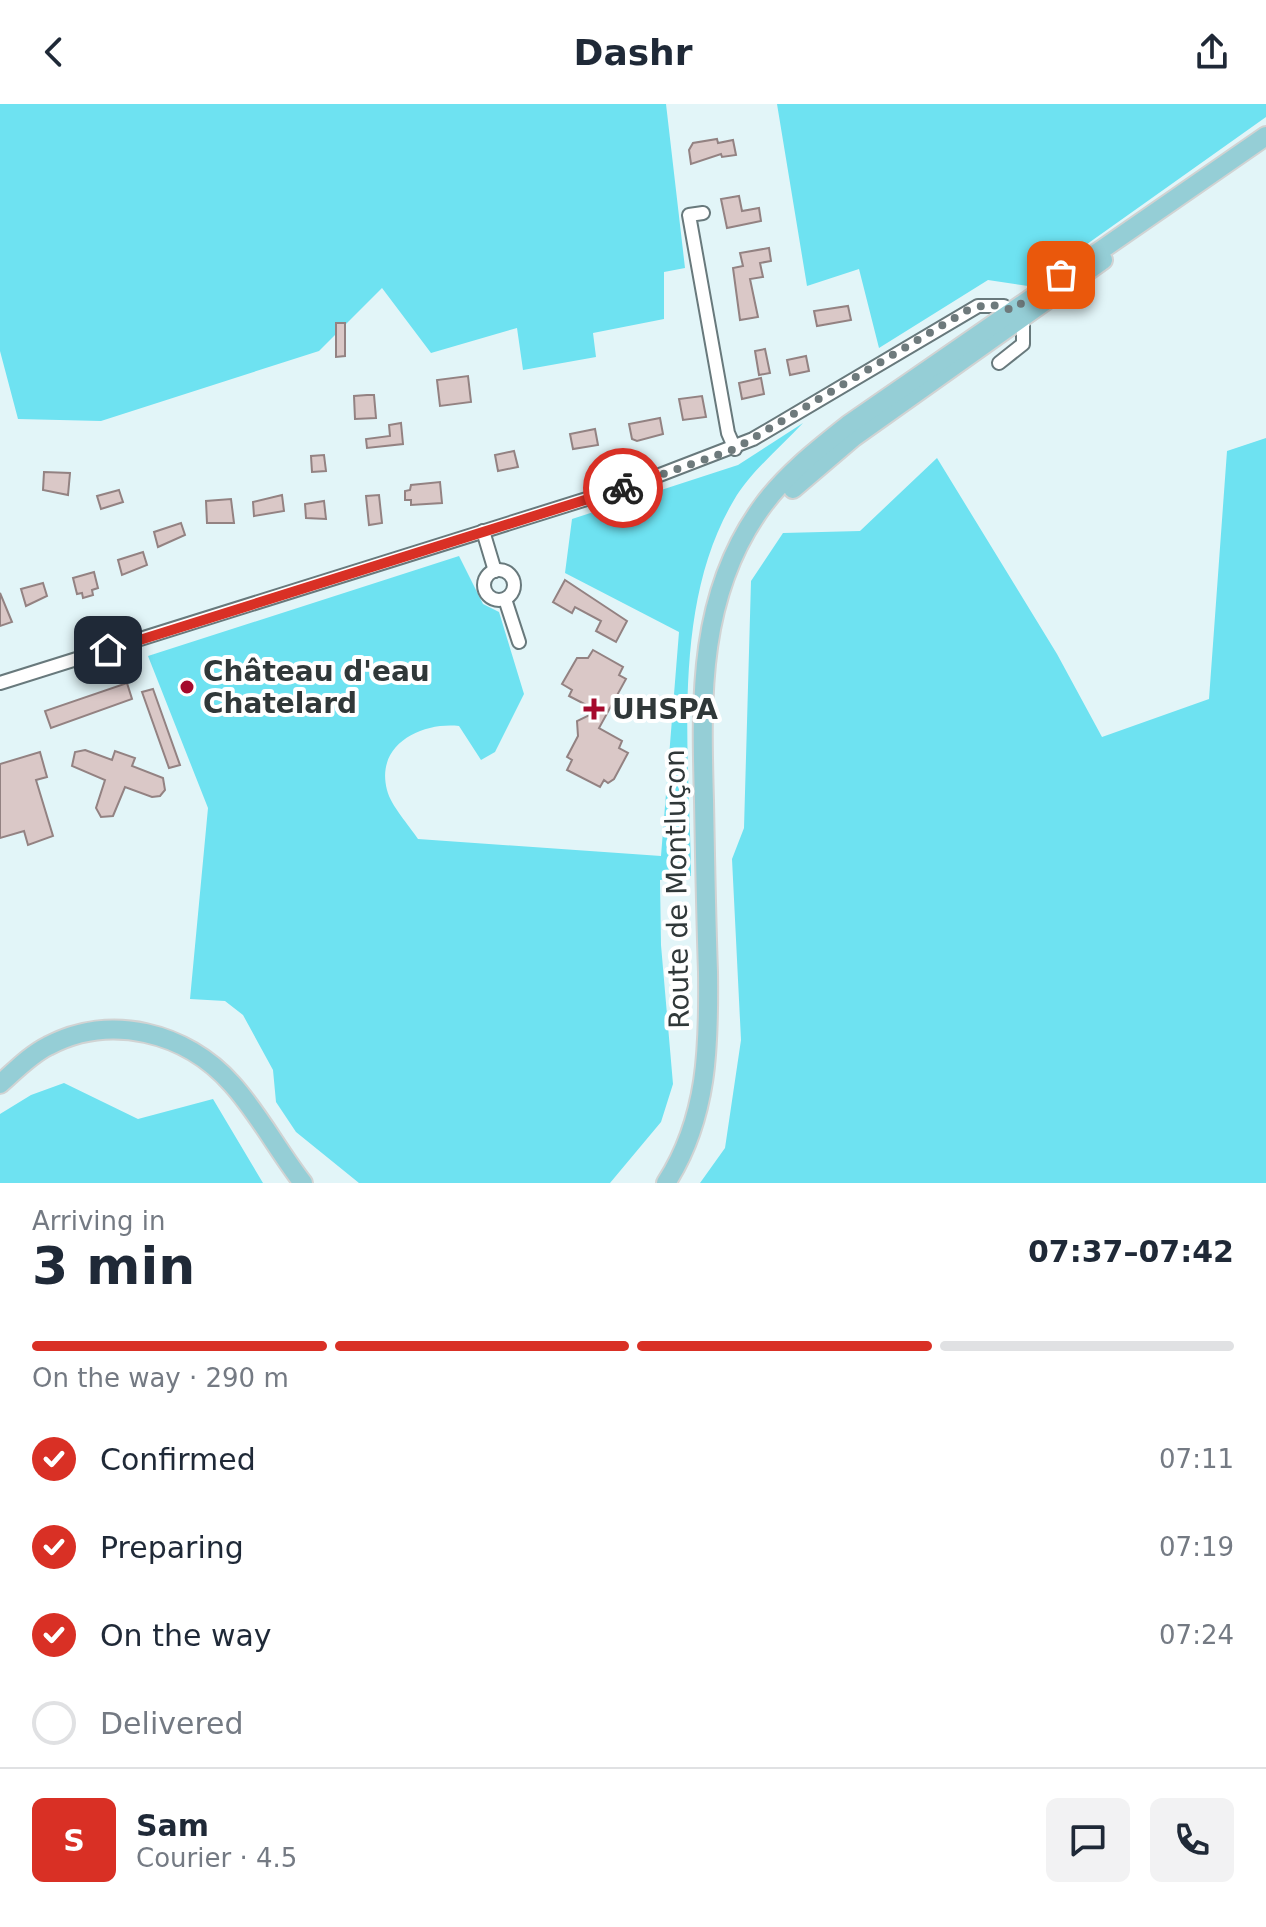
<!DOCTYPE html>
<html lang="en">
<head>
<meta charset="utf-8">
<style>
	body { margin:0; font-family:"DejaVu Sans",sans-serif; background:#f2f2f3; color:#1f2937; height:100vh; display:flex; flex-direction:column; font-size:30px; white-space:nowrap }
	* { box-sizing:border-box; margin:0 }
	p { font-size:26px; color:#747a83 }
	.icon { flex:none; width:44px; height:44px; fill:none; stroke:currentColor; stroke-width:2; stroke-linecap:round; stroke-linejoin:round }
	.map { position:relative; height:1079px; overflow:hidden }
	.sheet { display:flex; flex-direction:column; background:#fff; flex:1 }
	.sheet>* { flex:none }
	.pin { position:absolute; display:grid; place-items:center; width:68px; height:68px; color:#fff; margin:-34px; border-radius:16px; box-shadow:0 4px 12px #0006 }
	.courier { position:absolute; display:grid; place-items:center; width:80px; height:80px; margin:-40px; border:6px solid #d93025; border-radius:50%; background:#fff; color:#222; box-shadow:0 2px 10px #0007 }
	.head em { font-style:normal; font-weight:700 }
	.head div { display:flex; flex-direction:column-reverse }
	.head { display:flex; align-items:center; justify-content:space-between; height:136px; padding:0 32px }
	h1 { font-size:52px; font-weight:700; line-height:60px }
	.bar { display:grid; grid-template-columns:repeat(4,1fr); gap:12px 8px; align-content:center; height:96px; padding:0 32px }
	.bar i { height:10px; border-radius:6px; background:#e0e1e3 }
	.bar .selected { background:#d93025 }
	.bar p { grid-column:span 4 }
	.line { display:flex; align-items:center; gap:20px; padding:0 32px; border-top:2px solid #e0e1e3 }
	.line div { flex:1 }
	.round { display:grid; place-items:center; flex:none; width:84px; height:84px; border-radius:12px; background:#f2f2f3 }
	ol { padding:0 32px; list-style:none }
	li { display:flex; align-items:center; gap:24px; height:88px }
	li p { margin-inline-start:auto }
	li .icon { padding:8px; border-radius:50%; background:#d93025; color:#fff; stroke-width:4 }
	li:last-child { color:#747a83 }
	li i { width:44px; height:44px; border:4px solid #e0e1e3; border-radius:50% }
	header { display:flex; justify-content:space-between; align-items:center; height:104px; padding:0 32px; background:#fff; font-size:36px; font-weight:700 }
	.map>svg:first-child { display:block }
	.green { fill:#6ee2f1 }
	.building { fill:#dac8c7; stroke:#938282; stroke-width:2 }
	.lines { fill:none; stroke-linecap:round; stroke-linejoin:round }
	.minor-casing { stroke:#68797c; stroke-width:16 }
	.primary-casing { stroke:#d1d3d3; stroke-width:22 }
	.minor { stroke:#fff; stroke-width:12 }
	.primary { stroke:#95ced6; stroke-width:18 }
	.done { stroke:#6e7a7c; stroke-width:8; stroke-dasharray:0 14.4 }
	.route { stroke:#d93025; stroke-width:10 }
	.poi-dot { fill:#a50a2c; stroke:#fff; stroke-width:3 }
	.labels { text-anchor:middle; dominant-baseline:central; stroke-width:8; stroke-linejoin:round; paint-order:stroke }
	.poi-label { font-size:28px; font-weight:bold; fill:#303839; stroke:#fff; text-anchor:start }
	.street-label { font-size:28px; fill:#303839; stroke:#fff }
</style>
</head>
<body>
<header><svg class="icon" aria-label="back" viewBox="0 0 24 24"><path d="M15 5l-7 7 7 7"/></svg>Dashr<svg class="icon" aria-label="share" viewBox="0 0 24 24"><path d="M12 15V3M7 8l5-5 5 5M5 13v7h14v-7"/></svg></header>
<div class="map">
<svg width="1266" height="1079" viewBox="0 0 1266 1079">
	<rect width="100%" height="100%" fill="#e2f5f8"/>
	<g class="green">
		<path d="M0,0H666L685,164L664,168V215L593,229L596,253L523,266L517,224L431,249L382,184L319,247L101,317L18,315L0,247Z"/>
		<path d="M777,0H1266V13L1028,182L988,176L879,244L859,165L807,182Z"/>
		<path d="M803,319C781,343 750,368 734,396C670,503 690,653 691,772L660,776L661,841L673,980L661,1018L610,1079H359L296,1028L276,998L273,966L243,911L225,897L190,895L208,704L148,552L459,452L483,500L499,508L524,590L495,648L481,656L459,622C422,618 375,640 387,686C391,702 409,721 418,735L661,752L679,528L565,469L572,415L738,361Z"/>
		<path d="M1266,334V1079H700L725,1044L741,936L732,755L744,724L751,477L783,429L860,427L937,354L1057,550L1102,633L1209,595L1227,347Z"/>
		<path d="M64,979L138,1015L213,995L263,1079H0V1010L31,991Z"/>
	</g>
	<g class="building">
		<path d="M717,35L718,39L733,36L736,51L722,53L721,50L691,60L689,46L693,39Z"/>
		<path d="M739,92L742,107L759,104L761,117L727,124L721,95Z"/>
		<path d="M769,144L771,157L760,159L763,173L750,175L758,213L740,216L733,164L743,162L740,149Z"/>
		<path d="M848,202L851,216L817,222L814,207Z"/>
		<path d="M336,219H345V252L336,253Z"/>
		<path d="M765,245L770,269L759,271L755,247Z"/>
		<path d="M806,252L809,267L790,271L787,256Z"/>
		<path d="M468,272L471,298L440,302L437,276Z"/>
		<path d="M761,274L764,290L742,295L739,279Z"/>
		<path d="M367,291H374L376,314L355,315L354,292Z"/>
		<path d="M702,292L706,313L683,316L679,295Z"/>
		<path d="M660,314L663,330L637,337L632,335L629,320Z"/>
		<path d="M401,319L403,340L367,344L366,335L390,332L389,321Z"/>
		<path d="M595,325L598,341L573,345L570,330Z"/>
		<path d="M514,347L518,363L498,367L495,351Z"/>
		<path d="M324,351L326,367L312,368L311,352Z"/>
		<path d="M44,368L70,369L68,391L43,386Z"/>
		<path d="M440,378L442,399L411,401V396H405V387L410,386L411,381Z"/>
		<path d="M119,386L123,398L101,405L97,392Z"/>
		<path d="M282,391L284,407L254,412L253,398Z"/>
		<path d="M379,391L382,419L369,421L366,392Z"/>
		<path d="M231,395L234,419H207L206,397Z"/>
		<path d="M324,397L326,415L306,414L305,400Z"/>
		<path d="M181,419L185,431L158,443L154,428Z"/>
		<path d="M143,448L147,461L122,471L118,456Z"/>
		<path d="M94,468L98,484L92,486L93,491L83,494L82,489L77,490L73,474Z"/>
		<path d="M565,476L627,517L616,538L596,527L601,517L575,503L572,509L553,498Z"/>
		<path d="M43,479L47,492L26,502L21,485Z"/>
		<path d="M0,489L12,518L0,522Z"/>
		<path d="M593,546L623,563L619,571L626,575L599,624L622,637L619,644L628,649L614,675L608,679L604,676L600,683L567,666L572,656L567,653L578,632L577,617L598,607L569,592L572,586L562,580L577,554H588Z"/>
		<path d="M127,579L132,595L51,624L45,607Z"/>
		<path d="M153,585L180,661L169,664L142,588Z"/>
		<path d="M85,646L112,656L115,647L135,654L132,662L163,674L165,686L160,692L152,693L125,683L113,712L101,713L96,704L105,676L72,662L75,648Z"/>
		<path d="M40,648L47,673L36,676L53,732L28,741L24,727L0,734V660Z"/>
	</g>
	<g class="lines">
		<defs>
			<g id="minor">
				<path d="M703,109L689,111L728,329L735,345"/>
				<path d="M483,427L495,467"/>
				<circle cx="499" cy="481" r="15"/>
				<path d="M505,495L519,538"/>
				<path d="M0,579L644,377L753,335L978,202H1004L1023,219V240L999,259"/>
			</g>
			<g id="primary">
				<path d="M793,385L854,333L1103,156"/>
				<path d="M0,980C15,967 30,951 48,942C110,909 186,928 232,980C259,1010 278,1047 303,1079"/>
				<path d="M666,1079C708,1014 709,942 708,868C706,811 705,754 704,697C701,593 698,488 764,400C787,369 818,345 848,321L1266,32"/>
			</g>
		</defs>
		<use href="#minor" class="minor-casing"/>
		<use href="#primary" class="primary-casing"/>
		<use href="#minor" class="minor"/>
		<use href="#primary" class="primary"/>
	</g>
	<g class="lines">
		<path class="done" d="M623,384L735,345L968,206L989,200L1012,206L1061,171"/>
		<path class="route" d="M108,546L623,384"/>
	</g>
	<g class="poi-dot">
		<circle cx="187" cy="583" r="8"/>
		<path d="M590 593h8v8h8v8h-8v8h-8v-8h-8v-8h8z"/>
	</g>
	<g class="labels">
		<g class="poi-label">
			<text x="203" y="567">Château d'eau<tspan x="203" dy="32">Chatelard</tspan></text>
			<text x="612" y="605">UHSPA</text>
		</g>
		<g class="street-label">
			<text transform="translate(677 785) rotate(-91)">Route de Montluçon</text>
		</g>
	</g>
</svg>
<div class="pin" style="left:1061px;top:171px;background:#ea580c"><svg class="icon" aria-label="bag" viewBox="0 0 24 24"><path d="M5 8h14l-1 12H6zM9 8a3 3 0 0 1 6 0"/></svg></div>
<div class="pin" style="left:108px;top:546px;background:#1f2937"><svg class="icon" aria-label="home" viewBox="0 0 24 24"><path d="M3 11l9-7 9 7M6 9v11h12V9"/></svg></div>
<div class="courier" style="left:623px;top:384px"><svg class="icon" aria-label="bike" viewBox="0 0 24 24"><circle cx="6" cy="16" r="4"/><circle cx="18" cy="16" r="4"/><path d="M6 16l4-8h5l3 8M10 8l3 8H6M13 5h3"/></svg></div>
</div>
<section class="sheet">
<div class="head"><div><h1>3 min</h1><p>Arriving in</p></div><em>07:37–07:42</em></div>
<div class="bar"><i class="selected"></i><i class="selected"></i><i class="selected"></i><i></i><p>On the way · 290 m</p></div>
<ol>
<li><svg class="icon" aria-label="check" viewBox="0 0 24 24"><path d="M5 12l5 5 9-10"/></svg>Confirmed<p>07:11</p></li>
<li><svg class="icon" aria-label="check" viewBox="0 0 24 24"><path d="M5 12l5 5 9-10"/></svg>Preparing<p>07:19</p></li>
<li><svg class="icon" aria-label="check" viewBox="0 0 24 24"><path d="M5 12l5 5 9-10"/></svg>On the way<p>07:24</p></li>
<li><i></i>Delivered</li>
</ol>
<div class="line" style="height:144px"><b class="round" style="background:#d93025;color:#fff">S</b><div><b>Sam</b><p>Courier · 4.5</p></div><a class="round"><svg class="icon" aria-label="chat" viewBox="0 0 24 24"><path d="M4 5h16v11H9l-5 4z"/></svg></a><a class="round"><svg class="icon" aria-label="phone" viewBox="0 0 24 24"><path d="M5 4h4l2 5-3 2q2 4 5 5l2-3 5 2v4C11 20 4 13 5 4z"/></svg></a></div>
</section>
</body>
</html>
